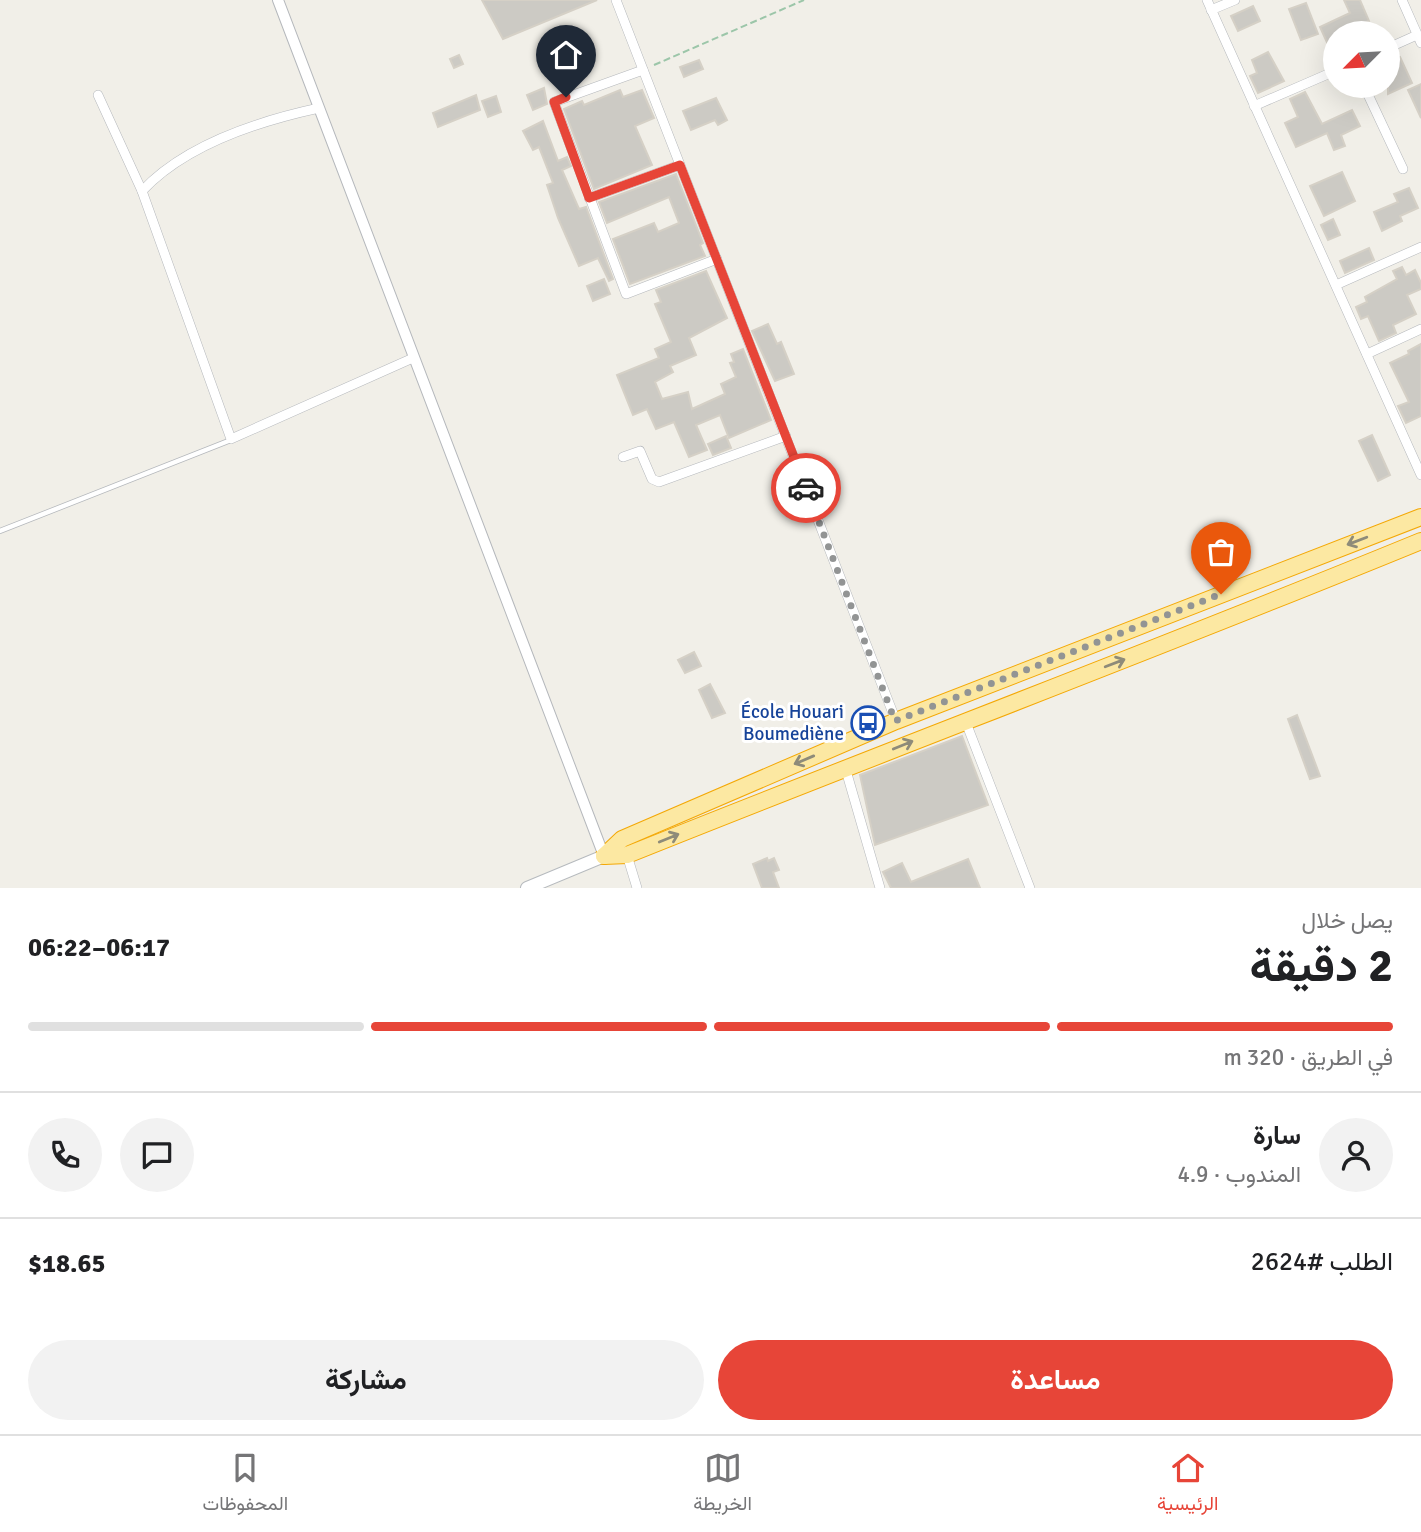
<!DOCTYPE html>
<html lang="ar">
<head>
<meta charset="utf-8">
<style>
	body { margin:0; font-family:Signika,Vazirmatn,sans-serif; background:#f2f2f2; color:#202124; direction:rtl; height:100vh; display:flex; flex-direction:column; font-size:26px; white-space:nowrap }
	* { box-sizing:border-box; margin:0 }
	p { font-size:23px; color:#757577 }
	.icon { flex:none; width:38px; height:38px; fill:none; stroke:currentColor; stroke-width:2; stroke-linecap:round; stroke-linejoin:round }
	.map { position:relative; height:888px; overflow:hidden; direction:ltr }
	.sheet { display:flex; flex-direction:column; background:#fff; flex:1 }
	.sheet>* { flex:none }
	.needle { width:46px; rotate:246deg }
	.tools { position:absolute; left:1323px; top:21px; display:grid; gap:14px }
	.tools a { display:grid; place-items:center; width:77px; height:77px; border-radius:50%; background:#fff; box-shadow:0 7px 28px #0002; font-size:35px }
	.pin { position:absolute; display:grid; place-items:center; width:60px; height:60px; color:#fff; margin:-72px -30px; border-radius:50% 50% 50% 0; rotate:-45deg; box-shadow:0 0 7px #0007 }
	.pin .icon { rotate:45deg }
	.courier { position:absolute; display:grid; place-items:center; width:70px; height:70px; margin:-35px; border:5px solid #e74538; border-radius:50%; background:#fff; color:#222; box-shadow:0 2px 9px #0007 }
	.headline em { font-style:normal; font-weight:700 }
	.headline div { display:flex; flex-direction:column-reverse }
	.headline { display:flex; align-items:center; justify-content:space-between; height:119px; padding:0 28px }
	h1 { font-size:46px; font-weight:700; line-height:52px }
	.bar { display:grid; grid-template-columns:repeat(4,1fr); gap:10px 7px; align-content:center; height:84px; padding:0 28px }
	.bar i { height:9px; border-radius:5px; background:#e0e0e0 }
	.bar .on { background:#e74538 }
	.bar p { grid-column:span 4 }
	.line { display:flex; align-items:center; gap:18px; padding:0 28px; border-top:2px solid #e0e0e0 }
	.line div { flex:1 }
	.round { display:grid; place-items:center; flex:none; width:74px; height:74px; border-radius:37px; background:#f2f2f2 }
	.button { display:flex; gap:14px; margin-top:auto; padding:14px 28px }
	.button a { flex:1; height:80px; border-radius:42px; background:#e74538; color:#fff; font-size:28px; font-weight:700; line-height:80px; text-align:center }
	.button a+a { background:#f2f2f2; color:#202124 }
	.tabs { display:flex; justify-content:space-around; align-items:center; height:98px; border-top:2px solid #e0e0e0; background:#fff; font-size:19px; color:#757577 }
	.tabs a { display:grid; justify-items:center; gap:4px }
	.tabs .on { color:#e74538 }
	.map>svg:first-child { display:block }
	.building { fill:#cccac4; stroke:#d5d0c6; stroke-width:2 }
	.lines { fill:none; stroke-linecap:round; stroke-linejoin:round }
	.service-casing { stroke:#b5b8bc; stroke-width:6 }
	.minor-casing { stroke:#b5b8bc; stroke-width:10 }
	.tertiary-casing { stroke:#b5b8bc; stroke-width:12 }
	.secondary-casing { stroke:#b6babe; stroke-width:14 }
	.trunk-casing { stroke:#f4a805; stroke-width:18 }
	.path { stroke:#9cc6a9; stroke-width:2; stroke-dasharray:7 3.5; stroke-linecap:butt }
	.service { stroke:#fff; stroke-width:4.5 }
	.minor { stroke:#fff; stroke-width:9 }
	.tertiary { stroke:#fff; stroke-width:10 }
	.secondary { stroke:#fff; stroke-width:12 }
	.trunk { stroke:#fce8a2; stroke-width:16 }
	.oneway { stroke:#8e8b79 }
	.done { stroke:#929494; stroke-width:7; stroke-dasharray:0 12.6 }
	.route { stroke:#e74538; stroke-width:9 }
	.labels { text-anchor:middle; dominant-baseline:central; stroke-width:6; stroke-linejoin:round; paint-order:stroke }
	.transit-label { font-size:19px; fill:#164399; stroke:#fff; text-anchor:end }
</style>
</head>
<body>
<div class="map">
<svg width="1421" height="888" viewBox="0 0 1421 888">
	<rect width="100%" height="100%" fill="#f1efe8"/>
	<g class="building">
		<path d="M482,0H597L503,39Z"/>
		<path d="M1344,0H1360L1369,21L1354,28L1357,33H1335V60L1320,27L1350,13Z"/>
		<path d="M1306,3L1318,34L1301,40L1289,9Z"/>
		<path d="M1253,6L1260,21L1238,31L1231,16Z"/>
		<path d="M1268,52L1284,81L1258,93L1250,76L1257,73L1252,60Z"/>
		<path d="M459,55L463,64L454,68L450,59Z"/>
		<path d="M1400,57L1412,83L1388,94V62Z"/>
		<path d="M699,60L703,69L684,77L680,67Z"/>
		<path d="M1421,84V118L1408,90Z"/>
		<path d="M544,88L547,104L533,110L527,95Z"/>
		<path d="M620,90L623,97L642,90L654,118L635,126L652,165L594,189L564,109L582,101L584,105Z"/>
		<path d="M1305,92L1322,124L1352,110L1360,126L1341,135L1345,146L1334,150L1327,133L1296,147L1285,123L1298,117L1290,99Z"/>
		<path d="M476,95L480,110L438,127L433,113Z"/>
		<path d="M496,96L501,112L488,117L482,101Z"/>
		<path d="M716,98L727,120L718,125L715,120L691,130L683,111Z"/>
		<path d="M543,121L558,161L567,157L571,166L562,170L579,209L586,207L613,279L609,281L598,258L579,266L558,218L547,185L553,183L539,147L533,150L523,131Z"/>
		<path d="M1342,172L1355,201L1324,216L1310,186Z"/>
		<path d="M676,174L703,243L700,245L705,256L630,284L613,239L654,223L658,232L679,223L669,197L607,223L599,202Z"/>
		<path d="M1409,188L1418,208L1400,216L1402,221L1382,231L1374,212L1398,202L1394,194Z"/>
		<path d="M1333,219L1340,235L1328,240L1321,225Z"/>
		<path d="M1369,248L1374,260L1345,273L1340,261Z"/>
		<path d="M1402,267L1406,275L1415,270L1421,283V289L1407,295L1416,314L1393,325L1396,333L1379,341L1368,316L1361,319L1356,307L1367,302L1365,297L1397,279L1393,271Z"/>
		<path d="M706,271L727,318L689,338L696,355L670,366L673,372L655,382L662,399L688,392L692,409L725,394L721,384L736,377L730,363L734,362L731,354L743,349L771,420L729,438L720,415L696,425L707,450L689,457L674,422L656,429L647,409L633,415L617,375L659,358L655,349L671,342L655,304L661,302L656,290Z"/>
		<path d="M604,279L610,294L593,301L587,286Z"/>
		<path d="M768,324L777,344L781,342L794,374L775,381L752,331Z"/>
		<path d="M1421,344V416L1406,423L1398,406L1409,402L1390,363L1409,354L1408,351Z"/>
		<path d="M1372,435L1390,475L1378,481L1359,441Z"/>
		<path d="M726,436L731,448L713,455L708,444Z"/>
		<path d="M694,652L701,666L685,673L678,660Z"/>
		<path d="M710,684L725,713L712,718L699,690Z"/>
		<path d="M1297,715L1320,776L1310,779L1288,719Z"/>
		<path d="M962,736L988,805L875,845L860,775Z"/>
		<path d="M767,858L768,861L774,858L779,870L773,872L779,888H762L753,864Z"/>
		<path d="M968,859L980,888H891L883,872L902,863L911,882Z"/>
	</g>
	<g class="lines">
		<defs>
			<path id="service" d="M0,531L231,440"/>
			<g id="minor">
				<path d="M616,0L896,721"/>
				<path d="M1207,0L1421,475"/>
				<path d="M1402,0L1421,43"/>
				<path d="M1211,10L1235,0"/>
				<path d="M1388,48L1417,35"/>
				<path d="M643,70L554,102L626,294L717,259"/>
				<path d="M1364,86L1403,169"/>
				<path d="M98,95L142,191"/>
				<path d="M1254,106L1335,71"/>
				<path d="M319,108C259,121 185,145 142,191L231,439L413,358"/>
				<path d="M589,198L680,165"/>
				<path d="M1336,285L1421,247"/>
				<path d="M1367,354L1421,329"/>
				<path d="M623,457L640,451L652,479L659,482L786,436"/>
				<path d="M965,720L1030,888"/>
				<path d="M845,767L880,888"/>
				<path d="M627,855L637,888"/>
			</g>
			<path id="tertiary" d="M278,0L604,856"/>
			<path id="secondary" d="M527,888L604,856"/>
			<g id="trunk">
				<path d="M604,856L622,839L896,721L1421,517"/>
				<path d="M604,856L627,855C891,749 1158,649 1421,541"/>
			</g>
		</defs>
		<use href="#service" class="service-casing"/>
		<use href="#minor" class="minor-casing"/>
		<use href="#tertiary" class="tertiary-casing"/>
		<use href="#secondary" class="secondary-casing"/>
		<use href="#trunk" class="trunk-casing"/>
		<path class="path" d="M654,65L804,0"/>
		<use href="#service" class="service"/>
		<use href="#minor" class="minor"/>
		<use href="#tertiary" class="tertiary"/>
		<use href="#secondary" class="secondary"/>
		<use href="#trunk" class="trunk"/>
	</g>
	<defs><path id="oneway-shaft" d="M-6 0H5M1.5-3L5.5 0L1.5 3" fill="none" stroke-width="1.6" stroke-linecap="round" stroke-linejoin="round" transform="scale(1.75)"/></defs>
	<g class="oneway">
		<use href="#oneway-shaft" transform="translate(1357 541) rotate(159)"/>
		<use href="#oneway-shaft" transform="translate(1115 663) rotate(-21)"/>
		<use href="#oneway-shaft" transform="translate(903 745) rotate(-22)"/>
		<use href="#oneway-shaft" transform="translate(804 760) rotate(157)"/>
		<use href="#oneway-shaft" transform="translate(669 838) rotate(-22)"/>
	</g>
	<g class="lines">
		<path class="done" d="M806,488L895,721L1221,594"/>
		<path class="route" d="M566,97L554,102L589,198L680,165L806,488"/>
	</g>
	<defs>
		<symbol id="bus-ring" viewBox="-11 -11 22 22"><circle r="9.5" fill="#fff" stroke="#1a4fb4" stroke-width="1.5"/><path d="M-5-6H5V4H4V6H2V4H-2V6H-4V4H-5ZM-3.5-4V0h7V-4ZM-3.5 1.2v1.5H-2V1.2ZM2 1.2v1.5H3.5V1.2Z" fill="#1a4fb4"/></symbol>
	</defs>
	<g fill-rule="evenodd">
		<use href="#bus-ring" x="849" y="704" width="38" height="38"/>
	</g>
	<g class="labels">
		<g class="transit-label">
			<text x="844" y="712">École Houari<tspan x="844" dy="22">Boumediène</tspan></text>
		</g>
	</g>
</svg>
<div class="tools">
<a><svg class="needle" viewBox="-14 -14 28 28"><path d="M0-13l5 13h-10z" fill="#e53935"/><path d="M0 13l5-13h-10z" fill="#757577"/></svg></a>
</div>
<div class="pin" style="left:1221px;top:594px;background:#ea580c"><svg class="icon" aria-label="bag" viewBox="0 0 24 24"><path d="M5 8h14l-1 12H6zM9 8a3 3 0 0 1 6 0"/></svg></div>
<div class="pin" style="left:566px;top:97px;background:#1f2937"><svg class="icon" aria-label="home" viewBox="0 0 24 24"><path d="M3 11l9-7 9 7M6 9v11h12V9"/></svg></div>
<div class="courier" style="left:806px;top:488px"><svg class="icon" aria-label="car" viewBox="0 0 24 24"><path d="M5 17H2v-5l4-1 3-4h7l3 4 3 1v5h-3M9 17h6M6 11h13"/><circle cx="7" cy="17" r="2"/><circle cx="17" cy="17" r="2"/></svg></div>
</div>
<section class="sheet">
<div class="headline"><div><h1>2 دقيقة</h1><p>يصل خلال</p></div><em>06:17–06:22</em></div>
<div class="bar"><i class="on"></i><i class="on"></i><i class="on"></i><i></i><p>في الطريق · 320 m</p></div>
<div class="line" style="height:126px"><a class="round"><svg class="icon" aria-label="person" viewBox="0 0 24 24"><circle cx="12" cy="8" r="4"/><path d="M4 21q1-7 8-7t8 7"/></svg></a><div><b>سارة</b><p>المندوب · 4.9</p></div><a class="round"><svg class="icon" aria-label="chat" viewBox="0 0 24 24"><path d="M4 5h16v11H9l-5 4z"/></svg></a><a class="round"><svg class="icon" aria-label="phone" viewBox="0 0 24 24"><path d="M5 4h4l2 5-3 2q2 4 5 5l2-3 5 2v4C11 20 4 13 5 4z"/></svg></a></div>
<div class="line" style="height:91px"><div>الطلب #2624</div><b>$18.65</b></div>
<div class="button"><a>مساعدة</a><a>مشاركة</a></div>
</section>
<nav class="tabs">
<a class="on"><svg class="icon" aria-label="home" viewBox="0 0 24 24"><path d="M3 11l9-7 9 7M6 9v11h12V9"/></svg>الرئيسية</a>
<a><svg class="icon" aria-label="map" viewBox="0 0 24 24"><path d="M3 6l6-2 6 2 6-2v14l-6 2-6-2-6 2zM9 4v14M15 6v14"/></svg>الخريطة</a>
<a><svg class="icon" aria-label="saved" viewBox="0 0 24 24"><path d="M7 4h10v16l-5-4-5 4z"/></svg>المحفوظات</a>
</nav>
</body>
</html>
